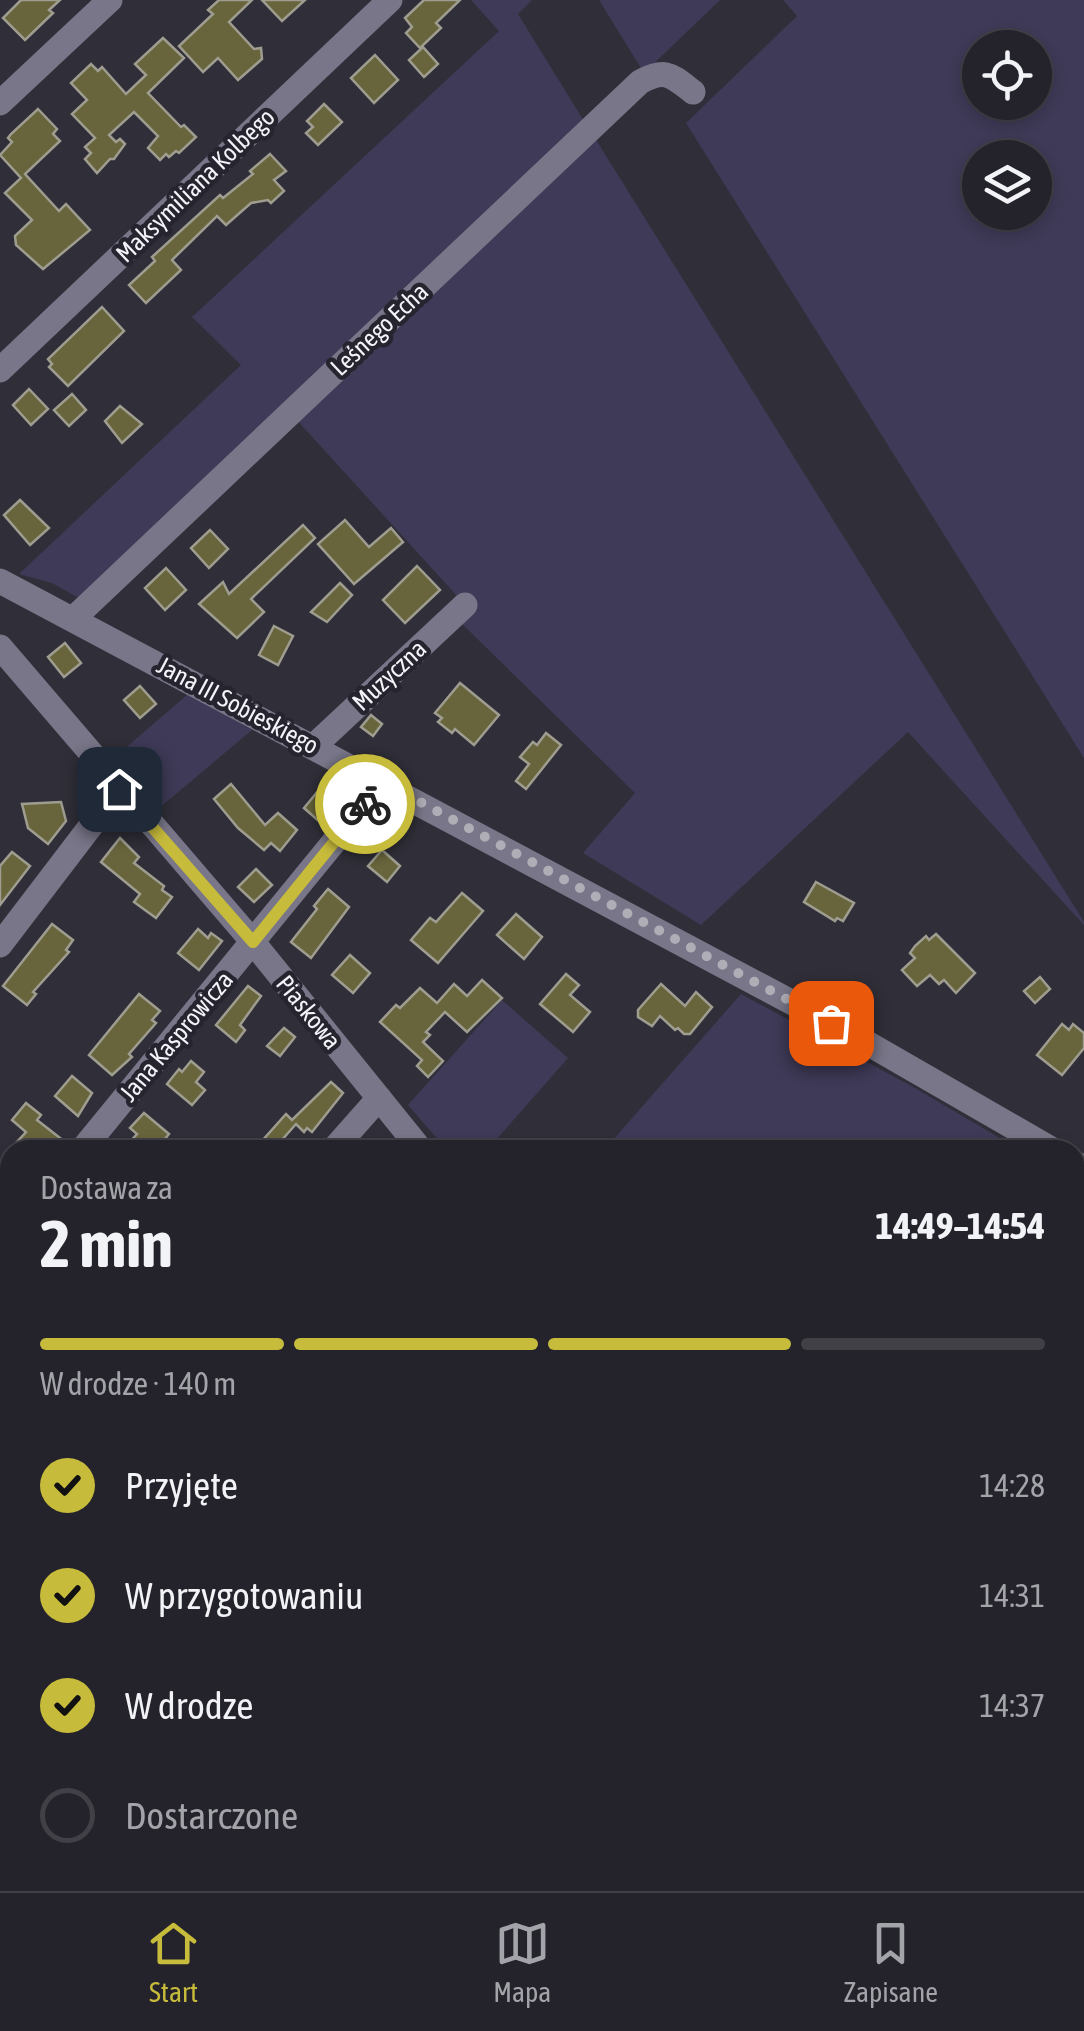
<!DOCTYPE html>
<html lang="pl">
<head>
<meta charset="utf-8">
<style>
	body { margin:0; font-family:"Asap Condensed",sans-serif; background:#2c2b33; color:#f1f3f6; height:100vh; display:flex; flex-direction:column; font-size:38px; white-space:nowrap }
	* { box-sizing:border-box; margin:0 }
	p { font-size:32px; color:#a3a4a9 }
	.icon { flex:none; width:55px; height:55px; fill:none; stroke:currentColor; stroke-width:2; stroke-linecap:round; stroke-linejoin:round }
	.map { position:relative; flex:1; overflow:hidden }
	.side { position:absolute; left:0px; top:1140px; width:1085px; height:752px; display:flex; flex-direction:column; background:#24232b; border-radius:30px 30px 0 0; box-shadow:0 5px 15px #0003,0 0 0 2px #414047 }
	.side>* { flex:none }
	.buttons { position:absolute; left:962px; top:30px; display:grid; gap:20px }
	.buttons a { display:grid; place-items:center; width:90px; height:90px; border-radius:50%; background:#24232b; box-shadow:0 5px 15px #0003,0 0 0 2px #414047; font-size:50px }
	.pin { position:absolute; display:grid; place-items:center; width:85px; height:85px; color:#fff; margin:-42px; border-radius:20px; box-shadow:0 5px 15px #0006 }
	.courier { position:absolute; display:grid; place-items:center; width:100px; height:100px; margin:-50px; border:8px solid #c7bb3c; border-radius:50%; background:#fff; color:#222; box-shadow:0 2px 12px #0007 }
	.summary em { font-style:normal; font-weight:700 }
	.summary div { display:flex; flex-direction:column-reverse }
	.summary { display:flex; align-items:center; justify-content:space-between; height:170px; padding:0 40px }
	h1 { font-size:65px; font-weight:700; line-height:75px }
	.bar { display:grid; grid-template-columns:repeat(4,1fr); gap:15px 10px; align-content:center; height:120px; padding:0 40px }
	.bar i { height:12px; border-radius:8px; background:#414047 }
	.bar .on { background:#c7bb3c }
	.bar p { grid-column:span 4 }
	ol { padding:0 40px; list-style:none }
	li { display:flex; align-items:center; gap:30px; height:110px }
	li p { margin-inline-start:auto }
	li .icon { padding:10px; border-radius:50%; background:#c7bb3c; color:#111; stroke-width:4 }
	li:last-child { color:#a3a4a9 }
	li i { width:55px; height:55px; border:5px solid #414047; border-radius:50% }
	.tabs { display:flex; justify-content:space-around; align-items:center; height:140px; border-top:2px solid #414047; background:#24232b; font-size:28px; color:#a3a4a9 }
	.tabs a { display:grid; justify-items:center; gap:5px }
	.tabs .on { color:#c7bb3c }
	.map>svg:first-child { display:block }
	.built { fill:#3a3848 }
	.green { fill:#3e3a57; fill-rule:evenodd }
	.building { fill:#68643c; stroke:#9e9d90; stroke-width:2.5 }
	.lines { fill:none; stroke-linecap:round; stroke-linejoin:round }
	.minor { stroke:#787688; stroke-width:25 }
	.major { stroke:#c0bce0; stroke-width:25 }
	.done { stroke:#afaeb6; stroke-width:10; stroke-dasharray:0 18 }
	.route { stroke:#c7bb3c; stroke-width:12 }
	.labels { text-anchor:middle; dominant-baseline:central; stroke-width:9; stroke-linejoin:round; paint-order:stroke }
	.street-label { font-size:25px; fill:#f4f3fa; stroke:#26252f }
</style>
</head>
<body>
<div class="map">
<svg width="1084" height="1891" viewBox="0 0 1084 1891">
	<rect width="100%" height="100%" fill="#302f39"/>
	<g class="built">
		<path d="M0,1358L10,1365V1484L0,1483Z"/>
		<path d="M10,1587V1669L0,1661V1599Z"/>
	</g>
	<g class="green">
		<path d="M471,0H532L518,14L587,126L86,602L52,583L19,574L241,365L192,317L499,31Z"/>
		<path d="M599,0H720L644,73Z"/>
		<path d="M783,0H1084V758L686,123L797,16ZM980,48H1035V102H980ZM980,158H1035V212H980Z"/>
		<path d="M593,135L1084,922V925L908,732L701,925L583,853L635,793L461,623L458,597L295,418Z"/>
		<path d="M188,694L252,730L158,809L115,757Z"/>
		<path d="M741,994L915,1088L1020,1150H604Z"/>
		<path d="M502,1000L568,1058L487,1150H447L408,1105Z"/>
		<path d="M1075,1183L1084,1188V1476L1075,1478Z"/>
		<path d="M1084,1517V1666L1075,1638V1519Z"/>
		<path d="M0,1661L10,1669V1801L0,1804Z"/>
		<path d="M12,1883H96L99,1891H15Z"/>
		<path d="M365,1883H478L464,1891H370Z"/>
	</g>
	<g class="building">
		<path d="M21,0H60L49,10L53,13L25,40L3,18Z"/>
		<path d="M219,0H252L229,22L254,49L261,48L262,59L238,80L218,58L203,72L179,46L213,14L208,10Z"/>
		<path d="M262,0H305L282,21Z"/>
		<path d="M424,0H460L436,23L441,28L420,48L406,33L412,27L405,18Z"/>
		<path d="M163,38L184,58L148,93L181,127L184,125L196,137L179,153L176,151L169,157L166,154L160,160L148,148L158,136L134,112L109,135L116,142L120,139L125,144L114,159H110L97,173L85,159L91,153L85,147L95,138L72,114L87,100L71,83L91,64L98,71L102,67L126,94L146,75L135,64Z"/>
		<path d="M423,47L438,64L424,77L409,60Z"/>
		<path d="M375,55L398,80L374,103L351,78Z"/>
		<path d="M324,104L342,122L318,145L306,133L313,127L307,121Z"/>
		<path d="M38,109L57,129L53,134L60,141L25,174L59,211L66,204L90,230L43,269L16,245L15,236L32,220L5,193L21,178L0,155L12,142L8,138L11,134Z"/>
		<path d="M270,154L286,171L274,180L284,191L271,203L268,200L251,203L226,225L217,216L172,260L181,270L146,303L129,285L155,261L152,257L220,195L223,198L253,174L250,171Z"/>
		<path d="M102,307L124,331L68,386L49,367L52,364L48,359Z"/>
		<path d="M29,389L48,409L31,425L13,405Z"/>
		<path d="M72,394L86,410L69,426L54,410Z"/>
		<path d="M120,406L142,424L122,443L105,421Z"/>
		<path d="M20,500L49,528L30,545L4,515Z"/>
		<path d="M345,520L369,547L391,528L403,542L354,584L318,544Z"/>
		<path d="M303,525L315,538L251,599L264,612L237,638L199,604L223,582L229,594Z"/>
		<path d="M210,530L228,549L209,568L191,548Z"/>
		<path d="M417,566L440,590L405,623L383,600Z"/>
		<path d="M166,568L186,590L165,610L145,588Z"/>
		<path d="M340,583L352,595L327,622L311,612Z"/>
		<path d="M274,626L293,636L278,665L259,655Z"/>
		<path d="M65,643L81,663L64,677L48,657Z"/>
		<path d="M460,683L499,715L474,745L455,729L452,733L438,722L442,718L435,713Z"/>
		<path d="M140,686L156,704L140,718L124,700Z"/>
		<path d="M371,715L382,724L373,736L361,727Z"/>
		<path d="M546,733L561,745L526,789L516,781L529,764L520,757L533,742L537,745Z"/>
		<path d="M231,784L265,825L278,813L297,830L280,851L271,843L264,850L238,828L214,799Z"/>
		<path d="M323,785L340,799L321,823L304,808Z"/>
		<path d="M61,802L66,821L48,844L28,828L22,804Z"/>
		<path d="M120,838L139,857L134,863L164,886L162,890L172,897L156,918L134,902L140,894L101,862Z"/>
		<path d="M382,850L400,866L387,882L368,866Z"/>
		<path d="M12,852L30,866L0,905V866Z"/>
		<path d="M256,869L272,885L254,902L238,887Z"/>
		<path d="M816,882L854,903L843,921L837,918L835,921L804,902Z"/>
		<path d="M328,889L349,907L311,958L291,942L317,909L314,906Z"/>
		<path d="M462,893L483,911L438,963L411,940L430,918L436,922Z"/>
		<path d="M516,914L542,937L524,959L497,935Z"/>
		<path d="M52,924L73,940L66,950L69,952L33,992L36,994L27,1005L3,986Z"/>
		<path d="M198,929L208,938L211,933L222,941L199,970L178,953Z"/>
		<path d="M936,934L975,973L956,993L944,980L939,984L930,975L917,986L902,970L915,958L910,953L915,946L926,936L929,940Z"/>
		<path d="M350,955L370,973L353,993L332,975Z"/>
		<path d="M566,974L579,985L570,995L590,1012L573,1032L540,1004Z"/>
		<path d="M1040,977L1050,989L1035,1003L1024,991Z"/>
		<path d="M482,980L502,998L467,1032L445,1012L426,1032L430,1035L423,1042L443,1061L428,1077L417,1066L422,1060L380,1022L396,1005L400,1008L420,988L437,1003L454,984L467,996Z"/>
		<path d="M661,984L685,1006L696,992L712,1007L690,1034H684L678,1028L675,1030L660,1016L652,1026L638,1017V1010Z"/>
		<path d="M248,986L261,996L240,1025L245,1030L236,1042L216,1025Z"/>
		<path d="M139,994L160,1011L152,1020L156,1023L129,1054L132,1057L112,1075L89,1055Z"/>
		<path d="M1062,1024L1069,1030L1073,1024L1084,1033V1048L1062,1075L1037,1055Z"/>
		<path d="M284,1028L295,1037L280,1056L267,1046Z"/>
		<path d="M191,1061L204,1072L196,1082L205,1090L192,1105L167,1084L179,1069L182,1072Z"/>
		<path d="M72,1076L92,1093L78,1116L55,1096Z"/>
		<path d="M331,1082L343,1093L312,1132L307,1128L304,1132L296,1124L273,1150H254L286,1114L292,1120Z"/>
		<path d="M26,1103L41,1115L37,1120L60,1138L50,1150H26L17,1142L26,1132L12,1120Z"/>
		<path d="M144,1113L169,1134L156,1150H135L128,1144L137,1134L130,1128Z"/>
	</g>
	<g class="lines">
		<g class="minor">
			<path d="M0,103L110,0"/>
			<path d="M0,370L390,0"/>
			<path d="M0,581L855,1036L1053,1150"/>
			<path d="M74,618L640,82C666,68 671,75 693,92"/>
			<path d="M0,647L248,936L421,1150"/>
			<path d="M314,746L465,605"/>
			<path d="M0,945L119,789"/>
			<path d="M82,1150L383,782"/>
			<path d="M333,1150L379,1098"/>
			<path d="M1075,1163L1084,1168"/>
			<path d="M0,1249L10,1237"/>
			<path d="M0,1496L10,1504"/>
			<path d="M0,1589L10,1577"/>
			<path d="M351,1882L356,1891"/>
			<path d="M1059,1882L1070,1891"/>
			<path d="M957,1891L964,1882"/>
		</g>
		<g class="major">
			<path d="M1075,1501L1084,1498"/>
			<path d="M0,1824L10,1821"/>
		</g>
	</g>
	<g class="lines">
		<path class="done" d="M365,804L383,782L831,1023"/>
		<path class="route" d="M119,789L253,942L365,804"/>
	</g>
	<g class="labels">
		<g class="street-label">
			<text transform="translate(195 185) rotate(-44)">Maksymiliana Kolbego</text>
			<text transform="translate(379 329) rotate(-43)">Leśnego Echa</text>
			<text transform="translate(389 675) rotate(-43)">Muzyczna</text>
			<text transform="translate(238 705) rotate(28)">Jana III Sobieskiego</text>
			<text transform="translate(309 1012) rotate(51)">Piaskowa</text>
			<text transform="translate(176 1036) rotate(-50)">Jana Kasprowicza</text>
		</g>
	</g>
</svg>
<div class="buttons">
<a><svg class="icon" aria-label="locate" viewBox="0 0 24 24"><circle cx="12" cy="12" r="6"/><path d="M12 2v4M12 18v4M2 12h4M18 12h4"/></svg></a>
<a><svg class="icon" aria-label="layers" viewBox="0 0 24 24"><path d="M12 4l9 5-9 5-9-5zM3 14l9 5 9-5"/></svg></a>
</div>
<div class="pin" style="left:831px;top:1023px;background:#ea580c"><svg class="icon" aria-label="bag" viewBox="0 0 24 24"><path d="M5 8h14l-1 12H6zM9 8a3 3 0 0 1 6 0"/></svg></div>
<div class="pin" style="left:119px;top:789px;background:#1f2937"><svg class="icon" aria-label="home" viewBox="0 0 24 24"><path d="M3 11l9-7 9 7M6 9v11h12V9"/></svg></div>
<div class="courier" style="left:365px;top:804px"><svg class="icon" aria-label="bike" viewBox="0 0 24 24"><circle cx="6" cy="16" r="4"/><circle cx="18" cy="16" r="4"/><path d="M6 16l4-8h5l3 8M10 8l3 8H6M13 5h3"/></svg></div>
<section class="side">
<div class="summary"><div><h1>2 min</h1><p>Dostawa za</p></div><em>14:49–14:54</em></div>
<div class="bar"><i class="on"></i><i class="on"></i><i class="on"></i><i></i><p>W drodze · 140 m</p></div>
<ol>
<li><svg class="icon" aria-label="check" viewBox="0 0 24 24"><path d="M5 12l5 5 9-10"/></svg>Przyjęte<p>14:28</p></li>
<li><svg class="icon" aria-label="check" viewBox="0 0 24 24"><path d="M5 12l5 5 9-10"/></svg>W przygotowaniu<p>14:31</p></li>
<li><svg class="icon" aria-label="check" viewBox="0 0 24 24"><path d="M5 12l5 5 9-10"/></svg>W drodze<p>14:37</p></li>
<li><i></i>Dostarczone</li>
</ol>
</section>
</div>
<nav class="tabs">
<a class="on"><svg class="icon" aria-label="home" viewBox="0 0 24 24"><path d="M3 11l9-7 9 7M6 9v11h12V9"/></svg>Start</a>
<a><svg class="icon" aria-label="map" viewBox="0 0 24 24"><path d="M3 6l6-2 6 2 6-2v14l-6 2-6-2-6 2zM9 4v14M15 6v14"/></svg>Mapa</a>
<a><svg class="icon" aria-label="saved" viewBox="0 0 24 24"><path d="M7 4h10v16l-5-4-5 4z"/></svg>Zapisane</a>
</nav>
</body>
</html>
